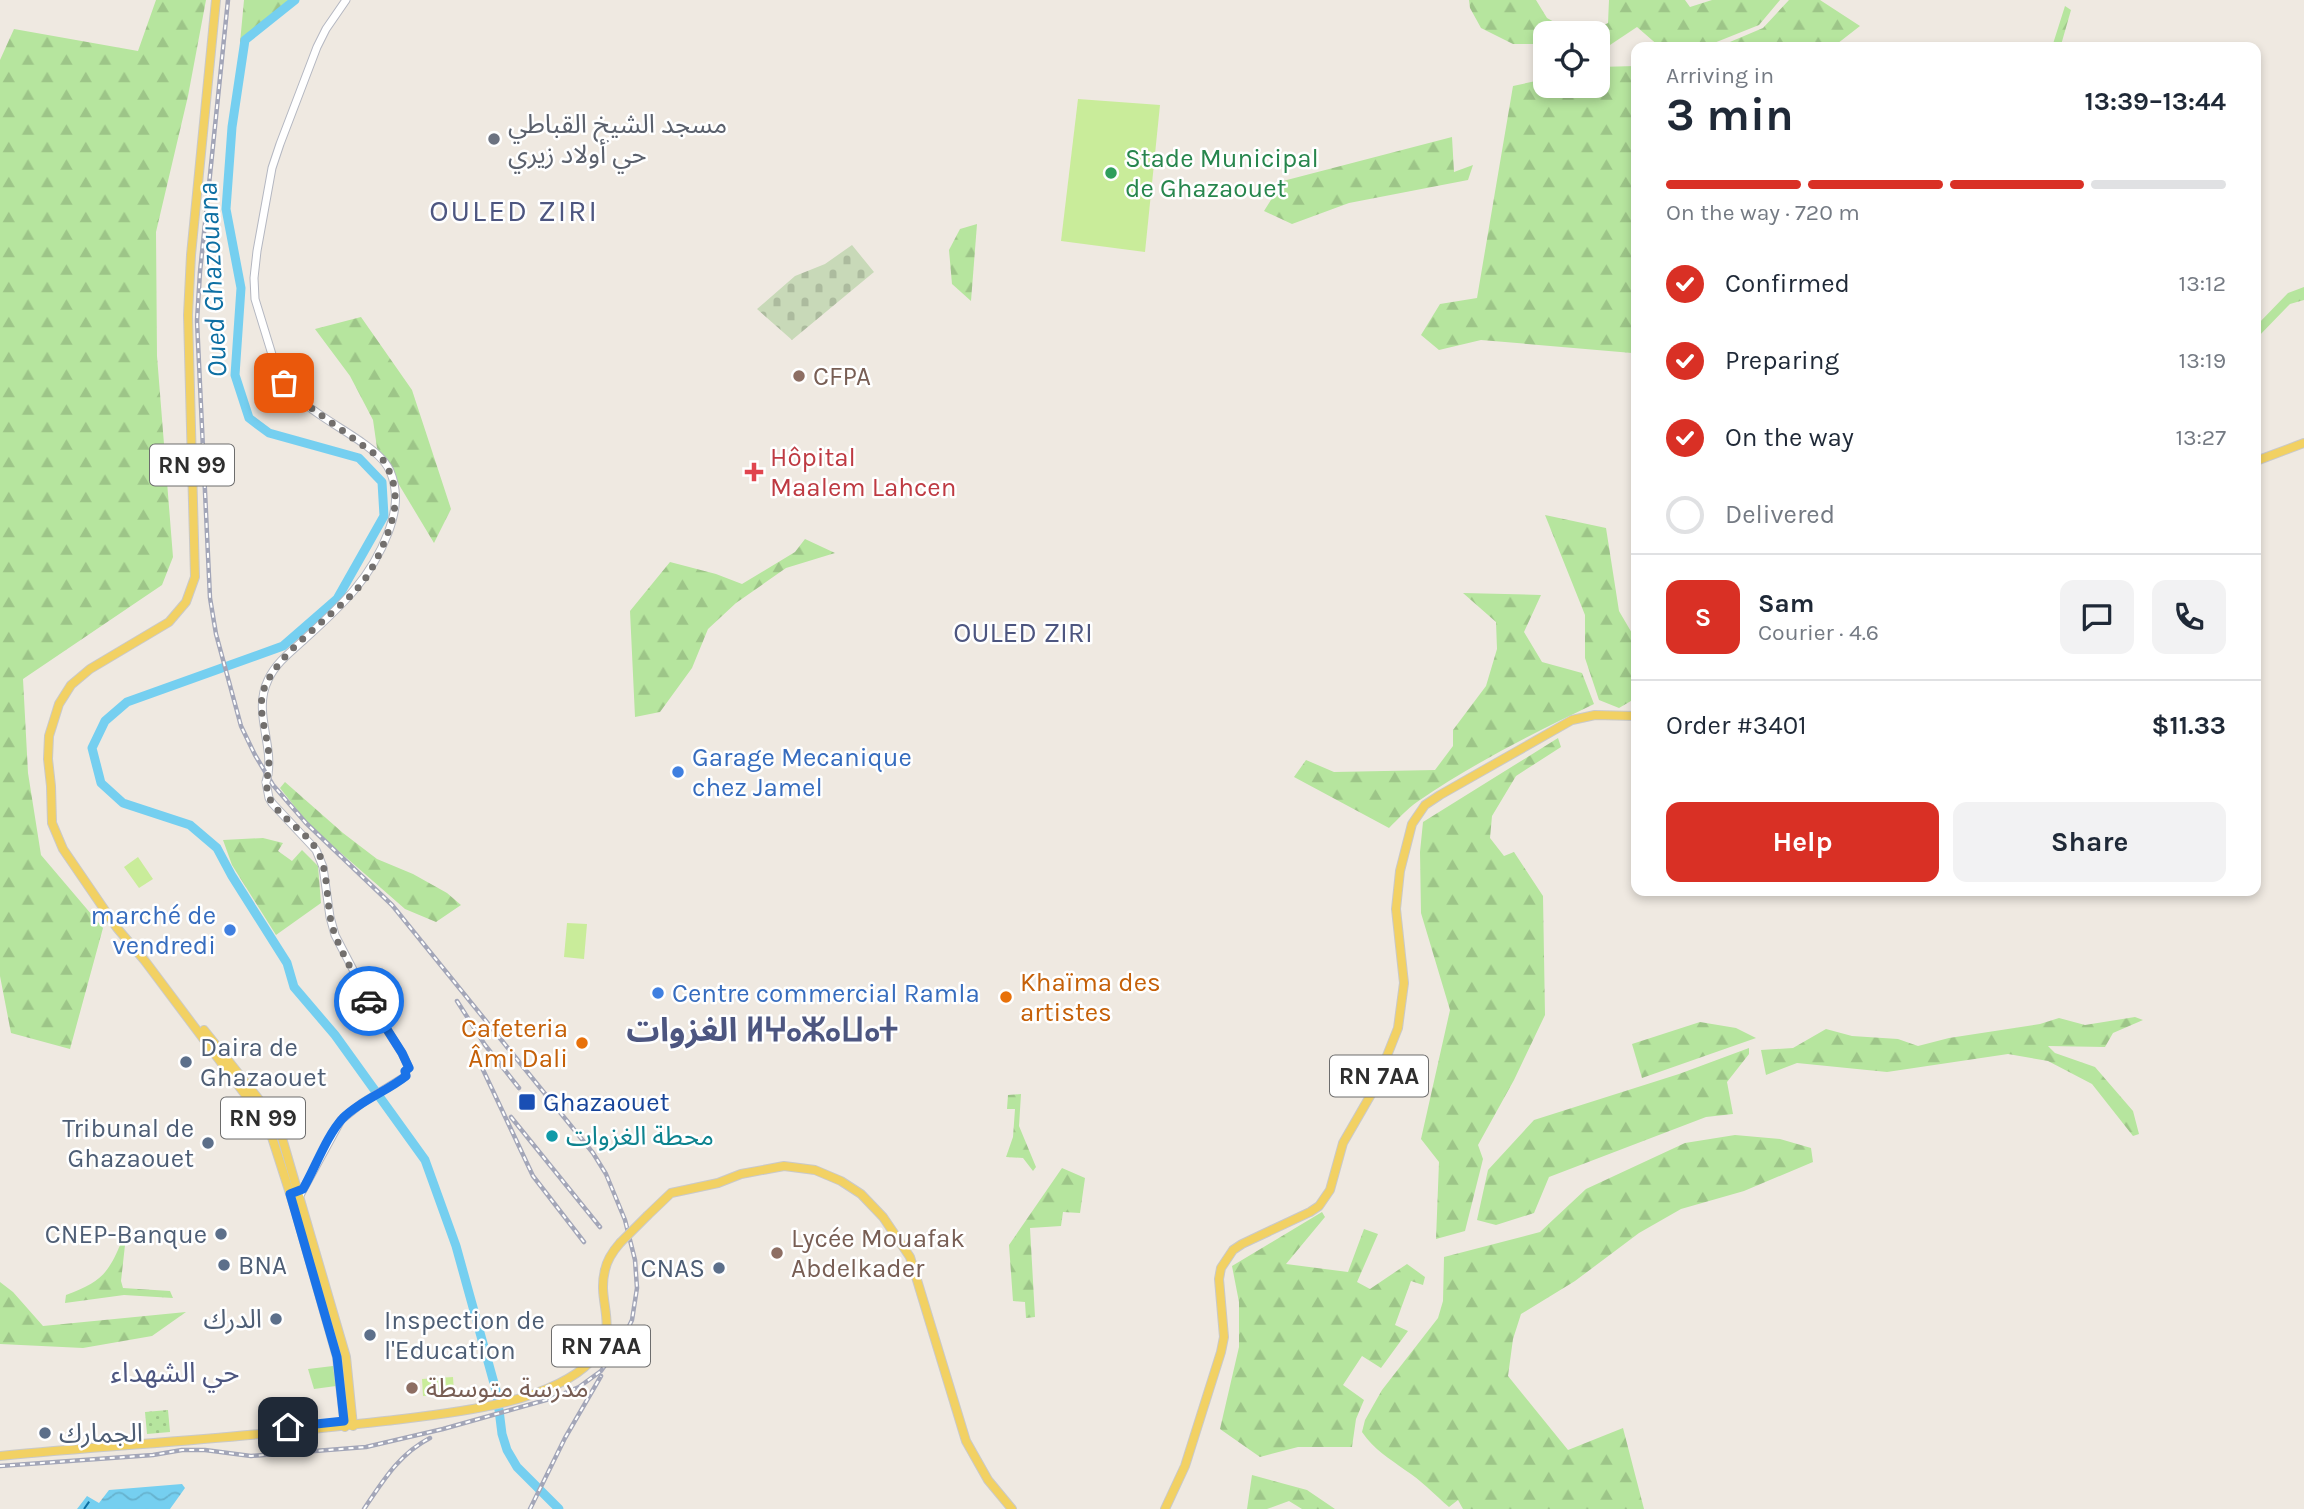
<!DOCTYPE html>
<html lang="en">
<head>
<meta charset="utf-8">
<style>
	body { margin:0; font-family:Karla,"Noto Sans Arabic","Noto Sans Tifinagh",sans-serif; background:#f2f2f3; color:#1f2937; height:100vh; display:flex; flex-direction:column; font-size:26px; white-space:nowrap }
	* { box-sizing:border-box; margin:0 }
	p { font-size:23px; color:#747a83 }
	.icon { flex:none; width:38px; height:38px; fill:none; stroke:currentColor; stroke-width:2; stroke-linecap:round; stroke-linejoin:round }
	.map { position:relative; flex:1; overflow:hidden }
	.drawer { position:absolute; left:1631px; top:42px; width:630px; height:854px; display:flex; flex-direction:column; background:#fff; border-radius:14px; box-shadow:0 4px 10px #0003 }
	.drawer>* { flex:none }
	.buttons { position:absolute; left:1533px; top:21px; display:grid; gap:14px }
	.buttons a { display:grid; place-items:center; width:77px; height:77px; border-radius:14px; background:#fff; box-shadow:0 4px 10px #0003; font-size:35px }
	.pin { position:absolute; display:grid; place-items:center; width:60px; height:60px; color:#fff; margin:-30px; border-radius:14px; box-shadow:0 4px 10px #0006 }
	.courier { position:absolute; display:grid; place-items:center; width:70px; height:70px; margin:-35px; border:5px solid #1a73e8; border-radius:50%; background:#fff; color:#222; box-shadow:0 2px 9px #0007 }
	.head em { font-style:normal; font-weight:700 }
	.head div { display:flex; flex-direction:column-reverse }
	.head { display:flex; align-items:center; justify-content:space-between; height:119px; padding:0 35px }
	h1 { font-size:46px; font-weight:700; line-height:52px }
	.bar { display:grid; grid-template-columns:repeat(4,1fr); gap:10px 7px; align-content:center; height:84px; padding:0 35px }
	.bar i { height:9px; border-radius:5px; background:#e0e1e3 }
	.bar .on { background:#d93025 }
	.bar p { grid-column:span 4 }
	.line { display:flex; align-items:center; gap:18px; padding:0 35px; border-top:2px solid #e0e1e3 }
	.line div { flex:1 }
	.round { display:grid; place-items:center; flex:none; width:74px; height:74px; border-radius:14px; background:#f2f2f3 }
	ol { padding:0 35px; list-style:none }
	li { display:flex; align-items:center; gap:21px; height:77px }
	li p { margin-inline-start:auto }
	li .icon { padding:7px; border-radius:50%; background:#d93025; color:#fff; stroke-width:4 }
	li:last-child { color:#747a83 }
	li i { width:38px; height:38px; border:4px solid #e0e1e3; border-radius:50% }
	.primary-button { display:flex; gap:14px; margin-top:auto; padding:14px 35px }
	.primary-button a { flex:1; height:80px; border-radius:14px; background:#d93025; color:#fff; font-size:28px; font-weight:700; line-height:80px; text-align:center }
	.primary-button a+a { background:#f2f2f3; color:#1f2937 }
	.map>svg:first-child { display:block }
	.grass { fill:url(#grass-dots) }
	.forest { fill:url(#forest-firs) }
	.cemetery { fill:url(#cemetery-stones) }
	.park { fill:#b6e59e }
	.pitch { fill:#c9ec9a }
	.water { fill:url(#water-waves) }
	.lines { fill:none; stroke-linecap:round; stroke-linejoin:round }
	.river { stroke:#75cff0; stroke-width:9 }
	.ferry { stroke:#0d6fa3; stroke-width:2; stroke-dasharray:9 7; stroke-linecap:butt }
	.secondary-casing { stroke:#b4b7c1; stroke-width:9 }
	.primary-casing { stroke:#c9c9c9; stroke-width:10 }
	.secondary { stroke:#fff; stroke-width:7 }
	.primary { stroke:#f2d163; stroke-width:8 }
	.rail-casing { stroke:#a3a6b8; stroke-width:4.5 }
	.rail { stroke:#fff; stroke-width:2; stroke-dasharray:5; stroke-linecap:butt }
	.secondary-bridge-casing { stroke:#b4b7c1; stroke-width:9; stroke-linecap:butt }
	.primary-bridge-casing { stroke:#c9c9c9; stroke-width:10; stroke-linecap:butt }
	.secondary-bridge { stroke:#fff; stroke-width:7 }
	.primary-bridge { stroke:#f2d163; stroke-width:8 }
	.done { stroke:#726f6d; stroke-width:7; stroke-dasharray:0 12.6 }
	.route { stroke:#1a73e8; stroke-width:9 }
	.worship-dot { fill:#6b7280; stroke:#fff; stroke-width:2.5 }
	.leisure-dot { fill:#2e9e5b; stroke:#fff; stroke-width:2.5 }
	.education-dot { fill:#8d6e63; stroke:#fff; stroke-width:2.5 }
	.health-dot { fill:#e0444e; stroke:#fff; stroke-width:2.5 }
	.shop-dot { fill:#3f7fe0; stroke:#fff; stroke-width:2.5 }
	.food-dot { fill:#e8710a; stroke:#fff; stroke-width:2.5 }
	.service-dot { fill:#5c6f8a; stroke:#fff; stroke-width:2.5 }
	.transit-dot { fill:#1a4fb4; stroke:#fff; stroke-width:2.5 }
	.culture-dot { fill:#0f9aa8; stroke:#fff; stroke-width:2.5 }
	.labels { text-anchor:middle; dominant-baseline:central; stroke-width:5; stroke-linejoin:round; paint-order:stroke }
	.shield { fill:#fff; stroke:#6d6d6d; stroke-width:2 }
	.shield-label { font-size:24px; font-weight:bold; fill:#2e2e2e }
	.worship-label { font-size:26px; fill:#5b616d; stroke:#fff; text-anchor:start }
	.leisure-label { font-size:26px; fill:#27864d; stroke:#fff; text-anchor:start }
	.education-label { font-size:26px; fill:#785e54; stroke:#fff; text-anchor:start }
	.health-label { font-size:26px; fill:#be3a42; stroke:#fff; text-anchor:start }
	.shop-label { font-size:26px; fill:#366cbe; stroke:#fff; text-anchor:start }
	.food-label { font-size:26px; fill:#c56008; stroke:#fff; text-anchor:start }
	.service-label { font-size:26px; fill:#4e5e75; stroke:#fff; text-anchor:start }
	.transit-label { font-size:26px; fill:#164399; stroke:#fff; text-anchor:start }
	.culture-label { font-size:26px; fill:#0d838f; stroke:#fff; text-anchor:start }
	.water-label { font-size:28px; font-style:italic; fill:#0d6fa3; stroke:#fff }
	.neighbourhood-label { font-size:28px; fill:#4d5680; stroke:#fff }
	.quarter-label { font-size:30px; letter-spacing:2px; fill:#4d5680; stroke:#fff }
	.district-label { font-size:33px; font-weight:bold; fill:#4d5680; stroke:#fff }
</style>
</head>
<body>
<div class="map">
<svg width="2304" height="1509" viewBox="0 0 2304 1509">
	<defs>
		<pattern id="grass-dots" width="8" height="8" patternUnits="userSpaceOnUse" patternTransform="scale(1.75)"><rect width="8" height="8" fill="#b6e59e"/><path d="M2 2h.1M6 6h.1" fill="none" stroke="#9dc588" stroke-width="1.8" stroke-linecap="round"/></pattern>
		<pattern id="forest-firs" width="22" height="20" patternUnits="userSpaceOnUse" patternTransform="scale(1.75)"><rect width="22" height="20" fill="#b6e59e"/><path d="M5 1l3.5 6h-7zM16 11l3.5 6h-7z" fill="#9dc588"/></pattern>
		<pattern id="cemetery-stones" width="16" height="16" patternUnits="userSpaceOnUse" patternTransform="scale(1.75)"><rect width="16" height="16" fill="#c8d9b8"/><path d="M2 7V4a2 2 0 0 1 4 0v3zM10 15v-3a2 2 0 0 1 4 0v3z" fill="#acbb9e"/></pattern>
		<pattern id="water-waves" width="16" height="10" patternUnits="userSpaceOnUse" patternTransform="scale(1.75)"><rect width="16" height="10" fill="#75cff0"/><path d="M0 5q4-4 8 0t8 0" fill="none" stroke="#66b2ce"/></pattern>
	</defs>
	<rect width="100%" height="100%" fill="#efe9e1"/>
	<path class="grass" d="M168,1410L170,1432L147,1434L145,1412Z"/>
	<g class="forest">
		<path d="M156,0H206L188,96L156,232L157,356L173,557L162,585L23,679L28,773L41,855L103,928L70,1049L11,1033L0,976V60L14,29L138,51Z"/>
		<path d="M244,0H291L240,43Z"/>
		<path d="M1469,0H1536L1547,18L1574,33H1545V50L1534,44H1513L1481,28L1470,8Z"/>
		<path d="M1609,0H1685L1690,7L1712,0H1780L1759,25L1704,47H1660L1637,27L1598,53V33H1588L1608,23Z"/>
		<path d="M1789,0H1820L1860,26L1833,47H1718L1763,28Z"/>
		<path d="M2065,6L2071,10L2061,45L2064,47H2052Z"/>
		<path d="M1636,66V360L1632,353L1481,340L1439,350L1421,335L1440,304L1477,298L1513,86L1545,79V86H1598V67Z"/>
		<path d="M1452,137L1454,172L1473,165L1468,180L1349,203L1292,224L1264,211L1283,181Z"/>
		<path d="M977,224L971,301L952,284L949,250L960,229Z"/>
		<path d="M2304,287V300L2290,304L2256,339V326L2288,293Z"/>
		<path d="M361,317L412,390L451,509L434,543L377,448L373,420L350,376L315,329Z"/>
		<path d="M1545,515L1606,528L1619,611L1636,640V698L1619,708L1599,700L1585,658V615Z"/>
		<path d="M805,539L835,553L786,568L736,603L708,629L692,668L660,712L635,717L630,611L670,562L716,574L742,584L795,552Z"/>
		<path d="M1463,593L1541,595L1524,632L1542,662L1582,673L1594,704C1534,733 1472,764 1417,802C1407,809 1398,819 1389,828L1294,777L1306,760L1334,772L1435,770L1453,746V730L1486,686L1497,649L1496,622Z"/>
		<path d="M1558,738L1561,747L1516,776L1492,816L1490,838L1504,856L1514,852L1543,896L1545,1015L1514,1080L1478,1145L1483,1159L1465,1231L1436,1239L1439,1162L1421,1139L1450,1010L1421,913L1420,852L1423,822Z"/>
		<path d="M285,782L343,833L377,859L413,874L447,893L461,905L436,922L405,909L310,826L280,788Z"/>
		<path d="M263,838L283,843L278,851L292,861L302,850L318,866L321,903L276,935L232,865L223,840Z"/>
		<path d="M2135,1017L2143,1020L2113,1033L2105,1047L2048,1046L2055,1053L2095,1067L2133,1111L2139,1134L2133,1136L2092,1084L2048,1061L2008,1054L1887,1072L1797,1063L1766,1075L1761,1050L1793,1048L1826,1029L1852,1036L1898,1039L1918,1046L1949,1038L2040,1024L2059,1018L2085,1025Z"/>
		<path d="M1700,1022L1736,1028L1756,1038L1642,1078L1632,1044Z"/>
		<path d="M1749,1048V1054L1727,1082L1733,1114L1706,1117L1549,1177L1534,1213L1496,1225L1477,1220L1488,1170L1534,1120L1679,1074Z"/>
		<path d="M1021,1094L1019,1126L1036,1167L1033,1171L1023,1158L1006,1157L1013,1137L1015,1109H1007L1008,1095Z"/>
		<path d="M1735,1135L1780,1139L1811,1148L1813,1162L1744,1191L1681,1209L1639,1233L1575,1281L1521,1314L1513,1339L1508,1376L1568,1450L1623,1428L1644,1509H1463L1458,1500L1449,1507C1435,1495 1421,1480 1405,1470C1389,1458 1374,1450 1362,1432L1365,1420L1382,1390L1438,1318L1443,1301L1444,1257L1540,1232L1586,1189L1685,1143Z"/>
		<path d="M1062,1168L1085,1178L1080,1213L1063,1212L1061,1226L1030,1228L1035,1317L1026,1318L1025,1302L1013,1301L1009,1245Z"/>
		<path d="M1322,1212L1325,1217L1286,1264L1348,1272L1364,1229L1378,1234L1357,1282L1370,1289L1407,1264L1425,1277L1423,1285L1411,1281L1395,1325L1408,1331L1381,1368L1362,1356L1343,1385L1364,1400L1356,1419L1352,1447H1298L1260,1457L1220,1429L1239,1347V1302L1232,1266Z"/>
		<path d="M120,1245H125L121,1281L123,1288L170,1291L173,1298L124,1295L65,1303L66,1295C97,1283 107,1277 120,1245Z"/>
		<path d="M0,1282L13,1292L43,1326L186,1312L152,1336L83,1348L0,1344Z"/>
		<path d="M1252,1475L1307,1490L1335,1509H1302L1289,1501L1267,1509H1247Z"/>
	</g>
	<path class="cemetery" d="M852,245L874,272L792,340L757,309L795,276L825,264Z"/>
	<path class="park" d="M333,1366L336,1386L314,1389L308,1369Z"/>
	<g class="pitch">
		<path d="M1078,99L1160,105L1145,252L1061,241Z"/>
		<path d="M138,857L153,879L139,888L124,867Z"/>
		<path d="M567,923L587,924L584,959L564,957Z"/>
		<path d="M453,1377L454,1394L423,1396L422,1379Z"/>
	</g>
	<path class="water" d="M182,1484L185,1488L170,1509H77L87,1496L99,1503L109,1490Z"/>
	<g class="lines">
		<path class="river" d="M295,0L245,40L232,127L226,209L241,288L235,375L249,418L269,433L359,458L382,482L384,516L337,599L283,646L127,702L105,721L92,748L101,783L123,803L190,825L217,848L232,876L287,963L294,987L335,1035L425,1160L456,1246L497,1394L502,1434L507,1450L517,1467L559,1509"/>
		<path class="ferry" d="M84,1509L91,1499"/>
		<defs>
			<g id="secondary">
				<path d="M268,774C273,742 253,711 268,680C276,662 293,650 307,637C342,605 371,578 388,533C396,512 399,492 390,471C384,458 371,449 360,441C333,422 295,404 278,374L255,299L254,278L257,251L272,168L280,144L317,47L326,29L346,0"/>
				<path d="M266,782L269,798L272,803L316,850L323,867L330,917L335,935L373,1008L402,1053L409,1068L405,1071L406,1076L362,1103L341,1120L299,1197"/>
			</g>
			<g id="primary">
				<path d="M216,0L191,255L188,315L195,577L186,602L169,622L90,669L71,685L59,704L49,736L48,759L51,786L52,823L63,849L117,928L145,961L268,1125L295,1209L337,1357L345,1427"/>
				<path d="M2256,461L2304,443"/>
				<path d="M204,1030L272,1116L280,1131L346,1357L353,1426"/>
				<path d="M648,1215L671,1193L718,1183L741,1174L784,1166L815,1170L841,1181L861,1194L883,1217L910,1257L966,1441L988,1480L1012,1509"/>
				<path d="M0,1456C90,1447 180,1442 270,1433C308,1430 347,1425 385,1421C444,1414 549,1405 591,1361C622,1327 596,1305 605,1270C607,1260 613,1251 620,1243"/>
				<path d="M1165,1509L1185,1466L1221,1352L1224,1337L1219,1279L1221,1268L1233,1250L1242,1244L1310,1212L1319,1206L1330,1190L1343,1143L1373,1091L1398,1028L1404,983L1396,909L1400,871L1412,824L1425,805L1440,795L1572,720L1595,715L1636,716"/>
			</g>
		</defs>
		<use href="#secondary" class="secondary-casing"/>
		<use href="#primary" class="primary-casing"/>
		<use href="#secondary" class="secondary"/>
		<use href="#primary" class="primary"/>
		<defs>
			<g id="rail">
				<path d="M457,1001L485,1045L519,1088"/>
				<path d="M477,1057L533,1176L584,1242"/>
				<path d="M511,1117L600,1227"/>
				<path d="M0,1466L153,1455L182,1450H205L251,1456L366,1447L443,1429L553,1398L579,1387L601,1371L621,1343L632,1320L637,1288L635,1260L625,1220L606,1174L593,1153L392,905L306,823L273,785L255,755L241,726L216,634L210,598L197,321L200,272L228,0"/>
				<path d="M364,1509C383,1481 399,1454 430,1438"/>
				<path d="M530,1509L565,1438L601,1376"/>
			</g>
		</defs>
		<use href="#rail" class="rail-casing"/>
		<use href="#rail" class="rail"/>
		<defs>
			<path id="secondary-bridge" d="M266,782L268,774"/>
			<path id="primary-bridge" d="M620,1243L648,1215"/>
		</defs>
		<use href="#secondary-bridge" class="secondary-bridge-casing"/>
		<use href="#primary-bridge" class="primary-bridge-casing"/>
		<use href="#secondary-bridge" class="secondary-bridge"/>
		<use href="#primary-bridge" class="primary-bridge"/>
	</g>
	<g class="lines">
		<path class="done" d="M284,383L303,402L383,460C398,483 398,505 389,530C381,552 371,574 356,590C330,619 268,659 262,697C259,718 269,738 269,760C269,774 263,788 271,801C284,822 310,833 320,856C329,878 326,906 333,929C341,954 357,978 369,1001"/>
		<path class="route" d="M288,1427L344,1421L337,1357L290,1194L303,1189C315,1168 327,1135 343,1118C361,1100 386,1092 406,1076L405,1071L409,1068L402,1053L369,1001"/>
	</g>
	<circle class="worship-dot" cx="494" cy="139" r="7"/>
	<circle class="leisure-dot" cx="1111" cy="173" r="7"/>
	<g class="education-dot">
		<circle cx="799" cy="376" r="7"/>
		<circle cx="777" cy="1253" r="7"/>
		<circle cx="412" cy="1388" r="7"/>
	</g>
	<path class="health-dot" d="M750.5 461.5h7v7h7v7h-7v7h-7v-7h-7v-7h7z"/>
	<g class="shop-dot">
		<circle cx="678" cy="772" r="7"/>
		<circle cx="230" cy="930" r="7"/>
		<circle cx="658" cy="993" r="7"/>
	</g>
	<g class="food-dot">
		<circle cx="1006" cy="997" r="7"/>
		<circle cx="582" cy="1043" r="7"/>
	</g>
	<g class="service-dot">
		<circle cx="186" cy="1062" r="7"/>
		<circle cx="208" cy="1143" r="7"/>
		<circle cx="221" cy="1234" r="7"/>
		<circle cx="224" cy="1265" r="7"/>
		<circle cx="719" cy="1268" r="7"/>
		<circle cx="276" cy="1319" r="7"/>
		<circle cx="370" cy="1335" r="7"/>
		<circle cx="45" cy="1433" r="7"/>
	</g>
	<rect class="transit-dot" x="518" y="1093" width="18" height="18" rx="3.5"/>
	<circle class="culture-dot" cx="552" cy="1136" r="7"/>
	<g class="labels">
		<g class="shield">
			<rect x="150" y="444.5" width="84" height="41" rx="5"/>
			<rect x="1330" y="1055.5" width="98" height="41" rx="5"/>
			<rect x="221" y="1097.5" width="84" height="41" rx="5"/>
			<rect x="552" y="1325.5" width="98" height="41" rx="5"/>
		</g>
		<g class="shield-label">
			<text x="192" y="465">RN 99</text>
			<text x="1379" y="1076">RN 7AA</text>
			<text x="263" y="1118">RN 99</text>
			<text x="601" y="1346">RN 7AA</text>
		</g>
		<g class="worship-label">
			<text x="508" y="124">مسجد الشيخ القباطي<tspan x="508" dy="30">حي أولاد زيري</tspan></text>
		</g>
		<g class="leisure-label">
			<text x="1125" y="158">Stade Municipal<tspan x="1125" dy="30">de Ghazaouet</tspan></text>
		</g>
		<g class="education-label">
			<text x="813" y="376">CFPA</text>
			<text x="791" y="1238">Lycée Mouafak<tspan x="791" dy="30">Abdelkader</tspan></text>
			<text x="426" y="1388">مدرسة متوسطة</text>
		</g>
		<g class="health-label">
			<text x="770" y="457">Hôpital<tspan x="770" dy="30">Maalem Lahcen</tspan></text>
		</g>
		<g class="shop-label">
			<text x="692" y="757">Garage Mecanique<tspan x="692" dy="30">chez Jamel</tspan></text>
			<text x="216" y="915" text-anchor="end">marché de<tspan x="216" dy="30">vendredi</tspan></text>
			<text x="672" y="993">Centre commercial Ramla</text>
		</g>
		<g class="food-label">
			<text x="1020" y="982">Khaïma des<tspan x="1020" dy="30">artistes</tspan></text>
			<text x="568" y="1028" text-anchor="end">Cafeteria<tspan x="568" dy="30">Âmi Dali</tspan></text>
		</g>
		<g class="service-label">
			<text x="200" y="1047">Daira de<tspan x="200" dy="30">Ghazaouet</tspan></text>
			<text x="194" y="1128" text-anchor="end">Tribunal de<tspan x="194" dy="30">Ghazaouet</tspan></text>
			<text x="207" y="1234" text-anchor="end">CNEP-Banque</text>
			<text x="238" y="1265">BNA</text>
			<text x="705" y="1268" text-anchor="end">CNAS</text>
			<text x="262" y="1319" text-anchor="end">الدرك</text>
			<text x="384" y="1320">Inspection de<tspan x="384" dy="30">l'Education</tspan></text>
			<text x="59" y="1433">الجمارك</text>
		</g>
		<g class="transit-label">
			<text x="543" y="1102">Ghazaouet</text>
		</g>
		<g class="culture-label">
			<text x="566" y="1136">محطة الغزوات</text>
		</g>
		<g class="water-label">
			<text transform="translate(212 280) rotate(-93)">Oued Ghazouana</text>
		</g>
		<g class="neighbourhood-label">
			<text x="1023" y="632">OULED ZIRI</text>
			<text x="175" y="1372">حي الشهداء</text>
		</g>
		<g class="quarter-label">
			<text x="514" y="211">OULED ZIRI</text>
		</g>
		<g class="district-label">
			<text x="762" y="1030">الغزوات ⵍⵖⴰⵣⴰⵡⴰⵜ</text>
		</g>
	</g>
</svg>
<div class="buttons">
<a><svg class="icon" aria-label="locate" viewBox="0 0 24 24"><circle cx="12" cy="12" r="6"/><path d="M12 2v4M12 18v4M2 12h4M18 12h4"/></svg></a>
</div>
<div class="pin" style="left:284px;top:383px;background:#ea580c"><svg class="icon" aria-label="bag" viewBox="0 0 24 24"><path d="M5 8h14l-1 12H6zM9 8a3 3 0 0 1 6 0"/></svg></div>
<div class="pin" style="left:288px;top:1427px;background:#1f2937"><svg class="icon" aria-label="home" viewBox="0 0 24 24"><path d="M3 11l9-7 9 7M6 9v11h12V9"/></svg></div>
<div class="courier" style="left:369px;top:1001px"><svg class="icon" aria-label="car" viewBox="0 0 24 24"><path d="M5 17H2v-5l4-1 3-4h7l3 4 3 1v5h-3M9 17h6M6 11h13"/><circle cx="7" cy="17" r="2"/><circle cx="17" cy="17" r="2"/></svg></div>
<section class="drawer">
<div class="head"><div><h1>3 min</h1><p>Arriving in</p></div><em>13:39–13:44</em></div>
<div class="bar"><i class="on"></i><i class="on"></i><i class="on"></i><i></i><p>On the way · 720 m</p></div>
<ol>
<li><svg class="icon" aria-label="check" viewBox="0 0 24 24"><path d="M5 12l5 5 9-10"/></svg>Confirmed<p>13:12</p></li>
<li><svg class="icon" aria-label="check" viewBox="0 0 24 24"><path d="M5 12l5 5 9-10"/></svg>Preparing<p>13:19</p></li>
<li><svg class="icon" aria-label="check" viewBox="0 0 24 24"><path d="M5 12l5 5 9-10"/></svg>On the way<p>13:27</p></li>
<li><i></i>Delivered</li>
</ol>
<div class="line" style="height:126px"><b class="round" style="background:#d93025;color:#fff">S</b><div><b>Sam</b><p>Courier · 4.6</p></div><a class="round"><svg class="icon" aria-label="chat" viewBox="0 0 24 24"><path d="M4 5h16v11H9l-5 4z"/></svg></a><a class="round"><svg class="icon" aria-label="phone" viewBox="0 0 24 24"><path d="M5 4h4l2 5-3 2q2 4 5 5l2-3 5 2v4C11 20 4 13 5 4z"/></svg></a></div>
<div class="line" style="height:91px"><div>Order #3401</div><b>$11.33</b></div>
<div class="primary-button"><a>Help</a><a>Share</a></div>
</section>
</div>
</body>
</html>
